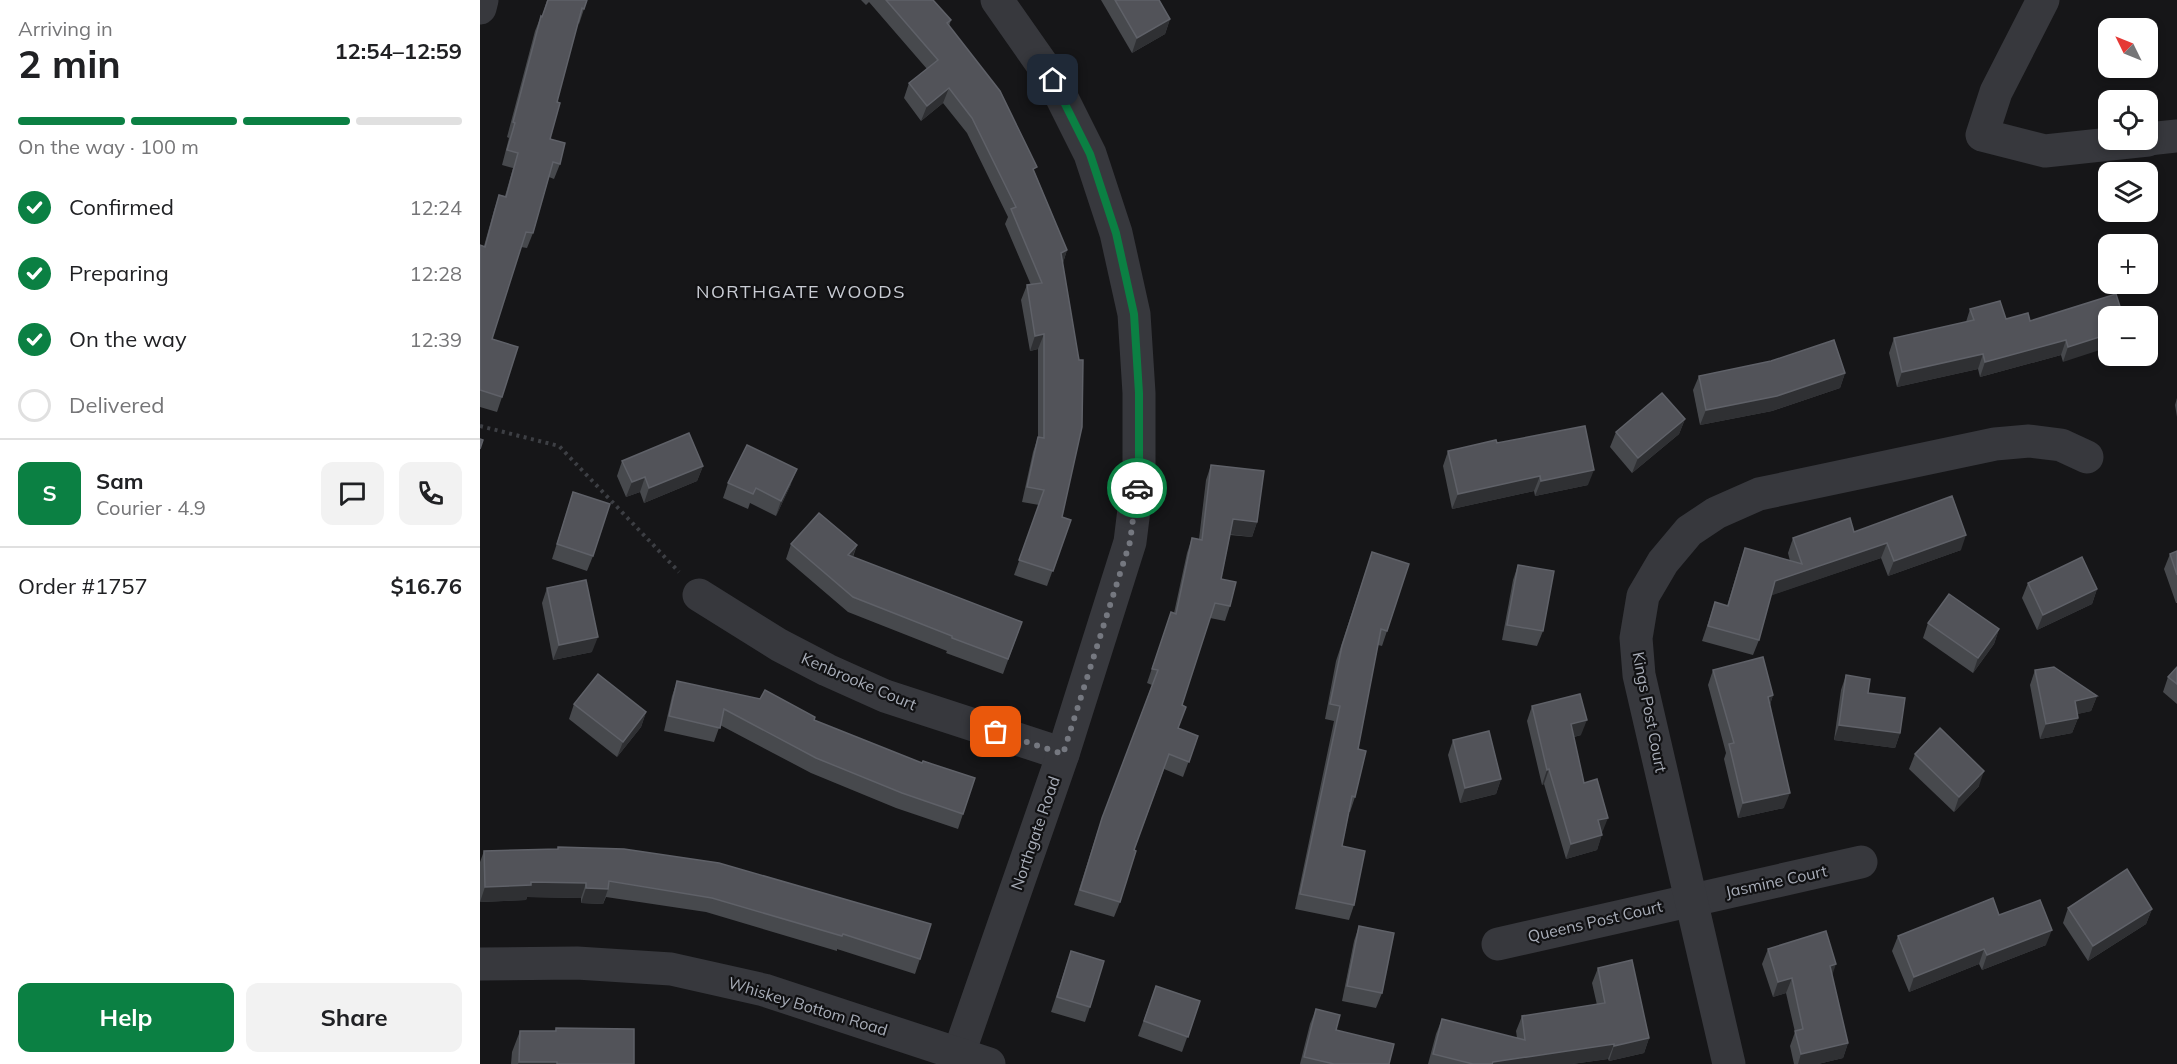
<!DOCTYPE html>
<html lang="en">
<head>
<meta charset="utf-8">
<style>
	body { margin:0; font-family:Mulish,sans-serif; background:#f2f2f2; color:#202124; height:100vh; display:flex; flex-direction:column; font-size:22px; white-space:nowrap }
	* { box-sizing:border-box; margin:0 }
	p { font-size:20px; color:#757577 }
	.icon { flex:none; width:33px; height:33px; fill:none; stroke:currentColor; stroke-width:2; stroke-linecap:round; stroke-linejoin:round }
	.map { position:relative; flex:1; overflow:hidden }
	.sheet { display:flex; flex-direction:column; background:#fff; width:480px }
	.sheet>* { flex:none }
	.needle { width:39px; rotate:313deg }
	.tools { position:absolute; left:1618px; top:18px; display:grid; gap:12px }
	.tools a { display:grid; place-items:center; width:60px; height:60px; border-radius:12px; background:#fff; box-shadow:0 3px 9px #0003; font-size:30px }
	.pin { position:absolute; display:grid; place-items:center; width:51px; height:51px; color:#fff; margin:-26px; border-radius:12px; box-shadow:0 3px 9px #0006 }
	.courier { position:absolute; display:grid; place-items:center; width:60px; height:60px; margin:-30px; border:4px solid #0b8043; border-radius:50%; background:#fff; color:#222; box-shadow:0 2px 8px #0007 }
	.headline em { font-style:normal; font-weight:700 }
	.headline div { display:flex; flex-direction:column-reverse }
	.headline { display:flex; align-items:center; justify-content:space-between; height:102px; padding:0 18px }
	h1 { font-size:39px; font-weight:700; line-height:45px }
	.bar { display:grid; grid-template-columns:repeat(4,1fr); gap:9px 6px; align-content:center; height:72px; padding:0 18px }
	.bar i { height:8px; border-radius:4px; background:#e0e0e0 }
	.bar .current { background:#0b8043 }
	.bar p { grid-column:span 4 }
	.line { display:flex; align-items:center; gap:15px; padding:0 18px; border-top:2px solid #e0e0e0 }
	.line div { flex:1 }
	.round { display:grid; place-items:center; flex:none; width:63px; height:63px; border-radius:12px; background:#f2f2f2 }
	ol { padding:0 18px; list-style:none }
	li { display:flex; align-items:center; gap:18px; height:66px }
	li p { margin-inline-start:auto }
	li .icon { padding:6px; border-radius:50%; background:#0b8043; color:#fff; stroke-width:4 }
	li:last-child { color:#757577 }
	li i { width:33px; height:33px; border:3px solid #e0e0e0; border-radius:50% }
	.button { display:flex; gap:12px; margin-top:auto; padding:12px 18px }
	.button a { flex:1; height:69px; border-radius:12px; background:#0b8043; color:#fff; font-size:24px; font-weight:700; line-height:69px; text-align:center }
	.button a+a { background:#f2f2f2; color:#202124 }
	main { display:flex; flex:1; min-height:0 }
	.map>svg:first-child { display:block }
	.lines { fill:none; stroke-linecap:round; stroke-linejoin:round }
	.path { stroke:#3d3f44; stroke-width:4; stroke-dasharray:3 4.5; stroke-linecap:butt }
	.minor { stroke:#37383d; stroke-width:33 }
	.tertiary { stroke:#37383d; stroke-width:33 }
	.wall { fill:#47494d }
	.shaded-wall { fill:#2f3033 }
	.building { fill:#525359; stroke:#5f6168; stroke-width:1.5 }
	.done { stroke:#757880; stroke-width:6; stroke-dasharray:0 10.8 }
	.route { stroke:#0b8043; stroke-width:8 }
	.labels { text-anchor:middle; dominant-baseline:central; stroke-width:4.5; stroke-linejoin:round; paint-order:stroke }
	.street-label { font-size:16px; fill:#a8adb8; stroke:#111113 }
	.neighbourhood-label { font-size:18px; letter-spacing:1.5px; fill:#c9ccd4; stroke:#111113 }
</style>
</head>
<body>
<main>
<section class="sheet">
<div class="headline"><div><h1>2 min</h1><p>Arriving in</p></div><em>12:54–12:59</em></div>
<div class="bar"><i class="current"></i><i class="current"></i><i class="current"></i><i></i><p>On the way · 100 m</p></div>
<ol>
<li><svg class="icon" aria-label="check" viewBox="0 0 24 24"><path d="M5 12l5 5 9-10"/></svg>Confirmed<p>12:24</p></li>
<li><svg class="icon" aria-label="check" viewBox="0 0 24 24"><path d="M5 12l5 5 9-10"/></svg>Preparing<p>12:28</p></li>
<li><svg class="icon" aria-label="check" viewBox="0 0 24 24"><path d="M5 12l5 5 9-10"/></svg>On the way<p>12:39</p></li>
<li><i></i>Delivered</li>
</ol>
<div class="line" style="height:108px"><b class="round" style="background:#0b8043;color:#fff">S</b><div><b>Sam</b><p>Courier · 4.9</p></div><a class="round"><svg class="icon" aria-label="chat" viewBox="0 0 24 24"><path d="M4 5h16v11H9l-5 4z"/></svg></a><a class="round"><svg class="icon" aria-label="phone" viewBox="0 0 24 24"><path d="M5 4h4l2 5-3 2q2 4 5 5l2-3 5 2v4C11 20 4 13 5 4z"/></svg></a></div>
<div class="line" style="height:78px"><div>Order #1757</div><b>$16.76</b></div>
<div class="button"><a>Help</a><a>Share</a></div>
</section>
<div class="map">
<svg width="1697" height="1064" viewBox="0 0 1697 1064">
	<rect width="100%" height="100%" fill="#161618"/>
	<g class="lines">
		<path class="path" d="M0,426L79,446L199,572"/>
		<g class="minor">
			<path d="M1563,0L1516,92L1502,135L1565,151L1668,140"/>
			<path d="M0,8L2,0"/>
			<path d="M1668,139L1697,136"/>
			<path d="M219,595L299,645L347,670L405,696L583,754"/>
			<path d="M1018,944L1381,862"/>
			<path d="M479,1053L583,754L650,542L659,469V393L654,314L636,233L610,154L573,80L517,0"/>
			<path d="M1249,1064L1159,675L1156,638L1163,596L1183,562L1209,531L1236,513L1279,494L1515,444L1549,441L1581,445L1607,457"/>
		</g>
		<path class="tertiary" d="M0,964L97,963L191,969L284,990L509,1064"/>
	</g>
	<g class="wall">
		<path d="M67,0H107L99,24L98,23L77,102L70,139L80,164L74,179L69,177L53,233L47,248L41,247L12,339L22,397L17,412L0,407V245L4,246L14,210L19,195L25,196L33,168L22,165L29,138L27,137L55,31L61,16L62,17Z"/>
		<path d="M381,0H453L471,20L469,26L555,173L587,250L583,263L582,517L591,520L567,586L534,575L559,505L542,502L553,452L558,437V349L550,351L541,300L547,285H551L525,224L528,217L487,133L463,103L441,121L424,98L429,83L447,69L389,2L386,5Z"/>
		<path d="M621,0H679L690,19L685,34L652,53Z"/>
		<path d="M1636,294L1583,362L1581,355L1500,377L1498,369L1417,387L1409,353L1414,338L1486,322L1490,309L1526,319L1550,321Z"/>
		<path d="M1365,373L1360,388L1292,411L1220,425L1213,390L1219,376Z"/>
		<path d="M1697,398V417L1695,405Z"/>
		<path d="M1205,419L1199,434L1152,473L1130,447L1136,432Z"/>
		<path d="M1017,443L1108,485L1055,496L1054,491L972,509L963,466L968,451Z"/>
		<path d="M142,461L223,466L217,481L164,503L160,492L146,497L137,476Z"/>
		<path d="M731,465L777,522L772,537L750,535L741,579L750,606L745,621L730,618L702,705L698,728L718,736L703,777L684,769L654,850L640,902L634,917L594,905L617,833L672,685L667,683L691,612L694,613L707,553L712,538L719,539L726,480Z"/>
		<path d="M248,483L311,484L296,516L270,503L268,509L243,498Z"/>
		<path d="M93,492L113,556L107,571L72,559Z"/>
		<path d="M1374,532L1481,550L1408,576L1401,558L1291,595L1279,640L1273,655L1222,641L1235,602L1247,606L1260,563L1265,548L1310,561L1308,553L1313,538Z"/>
		<path d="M311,544L377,545L373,557L542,622L523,674L466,653L467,651L368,612L306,559Z"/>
		<path d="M1697,550V603H1696L1684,569L1690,554L1697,551Z"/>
		<path d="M892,552L907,631L902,646L898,645L878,749L875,797L870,812H869L862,846L874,905L869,920L815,909L854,721L845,719L856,661Z"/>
		<path d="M1038,565L1063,631L1057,646L1022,640L1033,580Z"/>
		<path d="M1548,583L1617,589L1612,604L1557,630L1542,598Z"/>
		<path d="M67,588L112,652L73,660L62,603Z"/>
		<path d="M1448,623L1519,629L1514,644L1493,673L1443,638Z"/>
		<path d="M1697,667V704L1683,692L1688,677Z"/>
		<path d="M1233,670L1293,695L1290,705L1304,808L1258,818L1244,759L1246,753L1228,685Z"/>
		<path d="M1555,670L1617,696L1611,711L1597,714L1598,718L1592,733L1560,739L1550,685Z"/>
		<path d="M1366,675L1388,693L1420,733L1415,748L1354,740L1361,690Z"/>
		<path d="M197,681L334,720L483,814L478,829L416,808L331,773L240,725L234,742L184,731L192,696Z"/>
		<path d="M94,704L166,712L161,727L137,757L89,719Z"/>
		<path d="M1052,706L1101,735L1094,737L1104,783L1122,833L1117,850L1086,859L1064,784L1062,785L1047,721Z"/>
		<path d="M973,740L1021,779L1016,794L980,803L968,755Z"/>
		<path d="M1435,754L1499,786L1474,812L1429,769Z"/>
		<path d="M144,849L440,959L435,974L357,949V951L226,912L126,897L123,904L101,903V898L47,897L46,900L0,902V862L4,851Z"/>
		<path d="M1588,908L1672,909L1666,924L1608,961L1583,923Z"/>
		<path d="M1519,915L1566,945L1502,970L1499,964L1429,992L1412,951L1418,936Z"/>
		<path d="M879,926L902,993L896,1008L862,1001L874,941Z"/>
		<path d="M1288,949L1352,975L1368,1043L1363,1058L1338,1064H1314L1310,1046L1315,1032L1306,993L1293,997L1282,964Z"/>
		<path d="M591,951L610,1007L605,1022L571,1012Z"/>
		<path d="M1118,968L1169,1038L1164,1053L1129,1061L1128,1059L1092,1064H948L956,1034L962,1019L1037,1038L1036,1031L1042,1016L1117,1005L1112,983Z"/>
		<path d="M676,986L720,1001L702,1052L658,1036Z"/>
		<path d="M836,1009L856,1030L909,1064H820L830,1024Z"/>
		<path d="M76,1028L154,1064H31L32,1052L40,1031H75Z"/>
	</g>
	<g class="shaded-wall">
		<path d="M690,19L685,34L652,53L657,38Z"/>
		<path d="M469,88L463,103L441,121L447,106Z"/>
		<path d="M587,250L582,265L581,253Z"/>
		<path d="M564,334L558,349L550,351L555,336Z"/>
		<path d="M1629,334V347L1583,362L1588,347Z"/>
		<path d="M1586,340L1581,355L1500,377L1505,362Z"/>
		<path d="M1503,354L1498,369L1417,387L1422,372Z"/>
		<path d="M1365,373L1360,388L1292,411L1220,425L1226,410Z"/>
		<path d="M1205,419L1199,434L1152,473L1158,458Z"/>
		<path d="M223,466L217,481L164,503L169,488Z"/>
		<path d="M317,469L311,484L296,516L301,501Z"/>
		<path d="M1114,470L1108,485L1055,496L1061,481Z"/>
		<path d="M1060,476L1054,491L972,509L978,494Z"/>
		<path d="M165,477L160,492L146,497L152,482Z"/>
		<path d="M753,519L777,522L772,537L748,534Z"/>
		<path d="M1486,535L1481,550L1408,576L1414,561Z"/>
		<path d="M1407,543L1401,558L1290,596L1295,581Z"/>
		<path d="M377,545L371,560L368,555Z"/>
		<path d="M1617,589L1612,604L1557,630L1563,615Z"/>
		<path d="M1519,629L1514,644L1493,673L1498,658Z"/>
		<path d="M118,637L112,652L73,660L79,645Z"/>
		<path d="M1293,695L1288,710V697Z"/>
		<path d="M1617,696L1611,711L1589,716L1595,701Z"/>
		<path d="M166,712L161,727L137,757L143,742Z"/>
		<path d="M1598,718L1592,733L1560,739L1566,724Z"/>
		<path d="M1107,720L1101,735L1085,739L1091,724Z"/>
		<path d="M1359,725L1420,733L1415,748L1354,740Z"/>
		<path d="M1069,769L1064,784L1062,785L1067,770Z"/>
		<path d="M1504,771L1499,786L1474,812L1479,797Z"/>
		<path d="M1021,779L1016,794L980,803L985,788Z"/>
		<path d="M1310,793L1304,808L1258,818L1263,803Z"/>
		<path d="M1128,818L1122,833L1113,835L1118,820Z"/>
		<path d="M1122,835L1117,850L1086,859L1091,844Z"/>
		<path d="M51,882L106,883L101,898L47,897L46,900L0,902L5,887Z"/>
		<path d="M106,888L128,889L123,904L101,903Z"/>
		<path d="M1672,909L1666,924L1608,961L1613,946Z"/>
		<path d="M1572,930L1566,945L1502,970L1507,955Z"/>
		<path d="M1504,949L1499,964L1429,992L1434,977Z"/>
		<path d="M1356,964L1351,979L1350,966Z"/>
		<path d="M1312,978L1306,993L1293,997L1298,982Z"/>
		<path d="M1169,1038L1164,1053L1129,1061L1134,1046Z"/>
		<path d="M1368,1043L1363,1058L1338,1064H1318L1321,1054Z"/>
		<path d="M1134,1044L1128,1059L1092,1064H1012L1013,1062Z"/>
		<path d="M39,1062H77V1064H38Z"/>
	</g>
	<g class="building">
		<path d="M68,0H107L104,9L102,8L77,102L80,103L70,139L85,143L80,164L73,162L53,233L46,232L12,339L38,347L22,397L0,390V245L5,247L19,195L26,197L38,153L27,150L35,123L33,122L61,16L62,17Z"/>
		<path d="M406,0H453L471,20L467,23L520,91L557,167L553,169L587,250L581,253L599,360H603L602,427L582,517L591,520L573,571L539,560L564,490L547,487L558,437L564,438V334L555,336L547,285L562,283L531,209L536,207L492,118L469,88L447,106L429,83L458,60Z"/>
		<path d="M635,0H679L690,19L657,38Z"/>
		<path d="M1636,294L1643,316H1629V334L1588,347L1586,340L1505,362L1503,354L1422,372L1414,338L1494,320L1490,309L1520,301L1526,319L1548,313L1550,321Z"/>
		<path d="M1354,340L1365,373L1297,396L1226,410L1219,376L1291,361Z"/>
		<path d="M1182,393L1205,419L1158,458L1136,432Z"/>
		<path d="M1105,426L1114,470L1061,481L1060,476L978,494L968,451L1016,440L1017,443Z"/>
		<path d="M209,433L223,466L169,488L165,477L152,482L142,461Z"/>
		<path d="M0,439L3,440L0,449Z"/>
		<path d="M267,445L317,469L301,501L276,488L273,494L248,483Z"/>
		<path d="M731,465L784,471L777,522L753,519L741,579L756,582L750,606L735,603L702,705L706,707L698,728L718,736L709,762L689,754L654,850L656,851L640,902L600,890L622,818L678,670L672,669L691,612L696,614L712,538L722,540Z"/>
		<path d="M93,492L130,504L113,556L77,544Z"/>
		<path d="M1472,496L1486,535L1414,561L1407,543L1295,581L1279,640L1228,626L1235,602L1248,606L1265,548L1322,564L1313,538L1370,518L1374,532Z"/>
		<path d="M339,513L377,545L368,555L542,622L528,659L472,638V636L373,597L311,544Z"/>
		<path d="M1697,551V575L1690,554Z"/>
		<path d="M892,552L929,564L907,631L901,629L878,749L886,751L875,797L872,796L862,846L885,851L874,905L820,894L860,706L850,704L862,646Z"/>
		<path d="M1602,557L1617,589L1563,615L1548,583Z"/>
		<path d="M1038,565L1074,571L1063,631L1027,625Z"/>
		<path d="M106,580L118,637L79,645L67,588Z"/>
		<path d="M1469,594L1519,629L1498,658L1448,623Z"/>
		<path d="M1283,657L1293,695L1288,697L1310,793L1263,803L1249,744L1254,743L1233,670Z"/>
		<path d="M1574,667L1617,696L1595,701L1598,718L1566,724L1555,670Z"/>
		<path d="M1697,667V684L1688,677Z"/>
		<path d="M118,674L166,712L143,742L94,704Z"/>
		<path d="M1366,675L1390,679L1388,693L1425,698L1420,733L1359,725Z"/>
		<path d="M197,681L280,699L285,690L335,717L334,720L442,763L443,761L495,778L483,814L422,793L336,758L244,709L240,728L189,716Z"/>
		<path d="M1100,694L1107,720L1091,724L1104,783L1117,779L1128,818L1118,820L1122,835L1091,844L1069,769L1067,770L1052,706Z"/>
		<path d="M1460,728L1504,771L1479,797L1435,754Z"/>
		<path d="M1009,731L1021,779L985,788L973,740Z"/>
		<path d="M78,847L144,849L239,863L451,924L440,959L363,934L362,936L232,898L129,881L128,889L106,888V883L51,882V885L5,887L4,851L78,849Z"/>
		<path d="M1647,869L1672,909L1613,946L1588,908Z"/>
		<path d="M1513,898L1519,915L1560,900L1572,930L1507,955L1504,949L1434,977L1418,936Z"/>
		<path d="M879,926L914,933L902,993L867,986Z"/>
		<path d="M1346,931L1356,964L1350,966L1368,1043L1321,1054L1315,1031L1323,1029L1312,978L1298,982L1288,949Z"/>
		<path d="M591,951L624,961L610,1007L577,997Z"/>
		<path d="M1152,960L1169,1038L1134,1046V1044L1013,1062L1012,1064H993L953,1054L962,1019L1045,1040L1042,1016L1125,1003L1118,968Z"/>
		<path d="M676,986L720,1001L708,1037L664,1021Z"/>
		<path d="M836,1009L860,1015L856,1030L914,1044L909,1064H854L824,1057Z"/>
		<path d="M76,1028L154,1029V1064H77V1062H39L40,1031H76Z"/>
	</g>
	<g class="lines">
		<path class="done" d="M516,732L583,754L650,542L657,488"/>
		<path class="route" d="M573,80L610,154L636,233L654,314L659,393V469L657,488"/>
	</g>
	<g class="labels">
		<g class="street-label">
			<text transform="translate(379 681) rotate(23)">Kenbrooke Court</text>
			<text transform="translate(1170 712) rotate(79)">Kings Post Court</text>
			<text transform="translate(555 833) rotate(-71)">Northgate Road</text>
			<text transform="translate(1296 881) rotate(-12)">Jasmine Court</text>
			<text transform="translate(1115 921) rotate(-13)">Queens Post Court</text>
			<text transform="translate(328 1006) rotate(17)">Whiskey Bottom Road</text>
		</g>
		<g class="neighbourhood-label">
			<text x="321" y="291">NORTHGATE WOODS</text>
		</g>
	</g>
</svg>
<div class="tools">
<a><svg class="needle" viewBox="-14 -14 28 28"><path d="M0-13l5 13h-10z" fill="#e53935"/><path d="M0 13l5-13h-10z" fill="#757577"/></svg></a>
<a><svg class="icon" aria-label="locate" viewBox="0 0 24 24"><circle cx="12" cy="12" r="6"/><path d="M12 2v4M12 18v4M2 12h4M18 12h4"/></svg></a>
<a><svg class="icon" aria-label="layers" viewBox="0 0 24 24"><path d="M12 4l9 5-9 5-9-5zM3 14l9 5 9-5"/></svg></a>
<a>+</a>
<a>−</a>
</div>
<div class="pin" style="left:516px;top:732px;background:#ea580c"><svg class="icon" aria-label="bag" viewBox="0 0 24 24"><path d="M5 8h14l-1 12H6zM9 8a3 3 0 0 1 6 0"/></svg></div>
<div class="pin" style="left:573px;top:80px;background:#1f2937"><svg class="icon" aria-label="home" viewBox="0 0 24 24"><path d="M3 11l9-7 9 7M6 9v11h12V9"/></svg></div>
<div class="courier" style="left:657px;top:488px"><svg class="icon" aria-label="car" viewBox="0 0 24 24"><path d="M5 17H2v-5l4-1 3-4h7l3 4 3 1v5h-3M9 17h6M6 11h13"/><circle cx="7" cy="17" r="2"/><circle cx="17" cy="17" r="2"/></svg></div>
</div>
</main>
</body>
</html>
